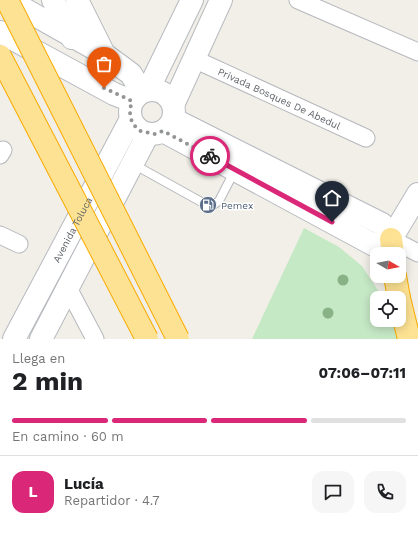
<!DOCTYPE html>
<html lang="es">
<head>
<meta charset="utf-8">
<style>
	body { margin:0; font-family:"Work Sans",sans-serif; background:#f6f6f6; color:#202124; height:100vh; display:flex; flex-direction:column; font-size:15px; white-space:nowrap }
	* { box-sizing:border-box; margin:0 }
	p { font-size:13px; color:#757577 }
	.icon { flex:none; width:22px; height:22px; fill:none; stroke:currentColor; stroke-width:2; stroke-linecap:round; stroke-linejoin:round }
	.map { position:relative; height:339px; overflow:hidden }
	.drawer { display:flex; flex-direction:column; background:#fff; flex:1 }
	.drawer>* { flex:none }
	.needle { width:26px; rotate:99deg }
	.tools { position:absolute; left:370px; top:247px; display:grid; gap:8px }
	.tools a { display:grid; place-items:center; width:36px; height:36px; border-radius:8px; background:#fff; box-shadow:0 2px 10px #0003; font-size:20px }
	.pin { position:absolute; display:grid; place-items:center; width:34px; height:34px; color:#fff; margin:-41px -17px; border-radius:50% 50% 50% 0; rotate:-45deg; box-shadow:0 0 4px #0007 }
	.pin .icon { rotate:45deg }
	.courier { position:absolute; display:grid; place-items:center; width:40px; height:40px; margin:-20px; border:3px solid #db2777; border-radius:50%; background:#fff; color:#222; box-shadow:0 1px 5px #0007 }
	.head em { font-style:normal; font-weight:700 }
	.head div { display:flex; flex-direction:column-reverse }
	.head { display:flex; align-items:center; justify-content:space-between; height:68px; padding:0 12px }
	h1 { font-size:26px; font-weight:700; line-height:30px }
	.bar { display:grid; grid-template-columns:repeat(4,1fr); gap:6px 4px; align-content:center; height:48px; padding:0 12px }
	.bar i { height:5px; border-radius:3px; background:#e0e0e0 }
	.bar .current { background:#db2777 }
	.bar p { grid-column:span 4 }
	.line { display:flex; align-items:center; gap:10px; padding:0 12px; border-top:1px solid #e0e0e0 }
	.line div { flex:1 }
	.round { display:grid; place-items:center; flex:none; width:42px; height:42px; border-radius:12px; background:#f6f6f6 }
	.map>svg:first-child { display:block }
	.green { fill:#c5e8c5 }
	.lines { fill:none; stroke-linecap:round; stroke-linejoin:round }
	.lane-casing { stroke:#b5b8bc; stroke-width:10 }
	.street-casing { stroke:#b5b8bc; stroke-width:19 }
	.secondary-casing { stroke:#b6babf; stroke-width:24 }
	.highway-casing { stroke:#f9ab00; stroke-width:24 }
	.lane { stroke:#fff; stroke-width:8 }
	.street { stroke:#fff; stroke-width:17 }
	.secondary { stroke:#fff; stroke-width:22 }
	.highway { stroke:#fde293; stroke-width:22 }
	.highway-bridge-casing { stroke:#f9ab00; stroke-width:24; stroke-linecap:butt }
	.highway-bridge { stroke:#fde293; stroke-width:22 }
	.tree { fill:#89b387 }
	.done { stroke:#929495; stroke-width:4; stroke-dasharray:0 7.2 }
	.route { stroke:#db2777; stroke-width:5 }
	.labels { text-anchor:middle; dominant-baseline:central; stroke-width:3; stroke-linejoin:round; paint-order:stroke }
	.street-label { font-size:10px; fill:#5f6368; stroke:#fff }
	.service-label { font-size:10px; fill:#4e5e75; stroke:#fff; text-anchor:start }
</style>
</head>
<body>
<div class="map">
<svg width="418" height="339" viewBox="0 0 418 339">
	<rect width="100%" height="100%" fill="#f1efe8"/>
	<path class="green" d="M304,228L339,247L362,266L383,298H377V320H393L398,339H252Z"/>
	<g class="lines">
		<defs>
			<path id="lane" d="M133,164L205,204L213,205L219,201L235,170"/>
			<g id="street">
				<path d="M298,0L418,52"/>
				<path id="s1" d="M194,59L366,138"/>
				<path d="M0,155L3,150"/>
				<path d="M0,235L19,244"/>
				<path d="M391,239L418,253"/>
				<path d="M68,288L95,339"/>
			</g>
			<g id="secondary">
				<path d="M8,0L104,54L131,74L142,92"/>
				<path d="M53,0L72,38"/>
				<path d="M77,0L104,54"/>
				<path d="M0,32L114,94L132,101"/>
				<circle cx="152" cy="112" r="22"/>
				<path d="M148,90L192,0"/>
				<path d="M173,105L221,0"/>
				<path d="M173,119L382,224L391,239"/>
				<path d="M163,131L374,245L391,239"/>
				<path d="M391,239L418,194"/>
				<path id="s2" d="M14,339L131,119"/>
				<path d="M41,339L148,134"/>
			</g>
			<g id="highway">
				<path d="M391,239L393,254"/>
				<path d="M395,276L399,298"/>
				<path d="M399,298L409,339"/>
			</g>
		</defs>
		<use href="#lane" class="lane-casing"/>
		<use href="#street" class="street-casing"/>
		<use href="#secondary" class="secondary-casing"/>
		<use href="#highway" class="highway-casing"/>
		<use href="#lane" class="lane"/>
		<use href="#street" class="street"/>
		<use href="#secondary" class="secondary"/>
		<use href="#highway" class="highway"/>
		<defs>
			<g id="highway-bridge">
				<path d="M7,0L178,339"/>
				<path d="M0,56L147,339"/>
			</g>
		</defs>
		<use href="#highway-bridge" class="highway-bridge-casing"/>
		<use href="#highway-bridge" class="highway-bridge"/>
	</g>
	<g class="tree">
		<circle cx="343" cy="280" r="5.5"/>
		<circle cx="328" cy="313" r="5.5"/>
	</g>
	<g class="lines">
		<path class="done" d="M104,88L132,101C128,114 130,123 140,131L155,134L163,131L210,156"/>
		<path class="route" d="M210,156L332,222"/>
	</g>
	<defs>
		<symbol id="fuel-disc" viewBox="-11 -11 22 22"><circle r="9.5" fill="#5c6f8a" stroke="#fff"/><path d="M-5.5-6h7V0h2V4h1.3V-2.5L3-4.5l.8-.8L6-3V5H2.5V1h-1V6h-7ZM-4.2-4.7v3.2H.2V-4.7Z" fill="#fff"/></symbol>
	</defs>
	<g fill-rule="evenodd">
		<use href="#fuel-disc" x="198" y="195" width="20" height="20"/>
	</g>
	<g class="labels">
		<g class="street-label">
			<text stroke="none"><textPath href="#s1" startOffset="94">Privada Bosques De Abedul</textPath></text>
			<text stroke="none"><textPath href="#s2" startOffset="124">Avenida Toluca</textPath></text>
		</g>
		<g class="service-label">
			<text x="221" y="205">Pemex</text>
		</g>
	</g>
</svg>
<div class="tools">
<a><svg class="needle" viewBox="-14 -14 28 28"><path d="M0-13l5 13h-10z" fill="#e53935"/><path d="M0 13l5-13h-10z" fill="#757577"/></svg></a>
<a><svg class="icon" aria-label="locate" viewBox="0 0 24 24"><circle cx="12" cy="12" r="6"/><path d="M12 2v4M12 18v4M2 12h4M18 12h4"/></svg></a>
</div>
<div class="pin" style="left:104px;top:88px;background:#ea580c"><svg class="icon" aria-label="bag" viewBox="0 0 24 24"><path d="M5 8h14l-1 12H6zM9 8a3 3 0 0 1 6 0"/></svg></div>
<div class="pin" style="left:332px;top:222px;background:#1f2937"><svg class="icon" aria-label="home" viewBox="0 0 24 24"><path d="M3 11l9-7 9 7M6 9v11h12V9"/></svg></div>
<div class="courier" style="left:210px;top:156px"><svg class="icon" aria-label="bike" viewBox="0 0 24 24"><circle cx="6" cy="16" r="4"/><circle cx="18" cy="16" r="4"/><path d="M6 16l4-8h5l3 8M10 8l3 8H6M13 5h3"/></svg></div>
</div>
<section class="drawer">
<div class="head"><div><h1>2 min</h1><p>Llega en</p></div><em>07:06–07:11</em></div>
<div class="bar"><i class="current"></i><i class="current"></i><i class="current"></i><i></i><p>En camino · 60 m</p></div>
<div class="line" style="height:72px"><b class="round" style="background:#db2777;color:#fff">L</b><div><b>Lucía</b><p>Repartidor · 4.7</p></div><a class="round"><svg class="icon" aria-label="chat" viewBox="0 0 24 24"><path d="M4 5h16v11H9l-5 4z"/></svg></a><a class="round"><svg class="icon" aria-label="phone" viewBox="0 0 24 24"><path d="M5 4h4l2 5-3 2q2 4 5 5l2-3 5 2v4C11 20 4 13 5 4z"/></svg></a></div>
</section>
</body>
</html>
